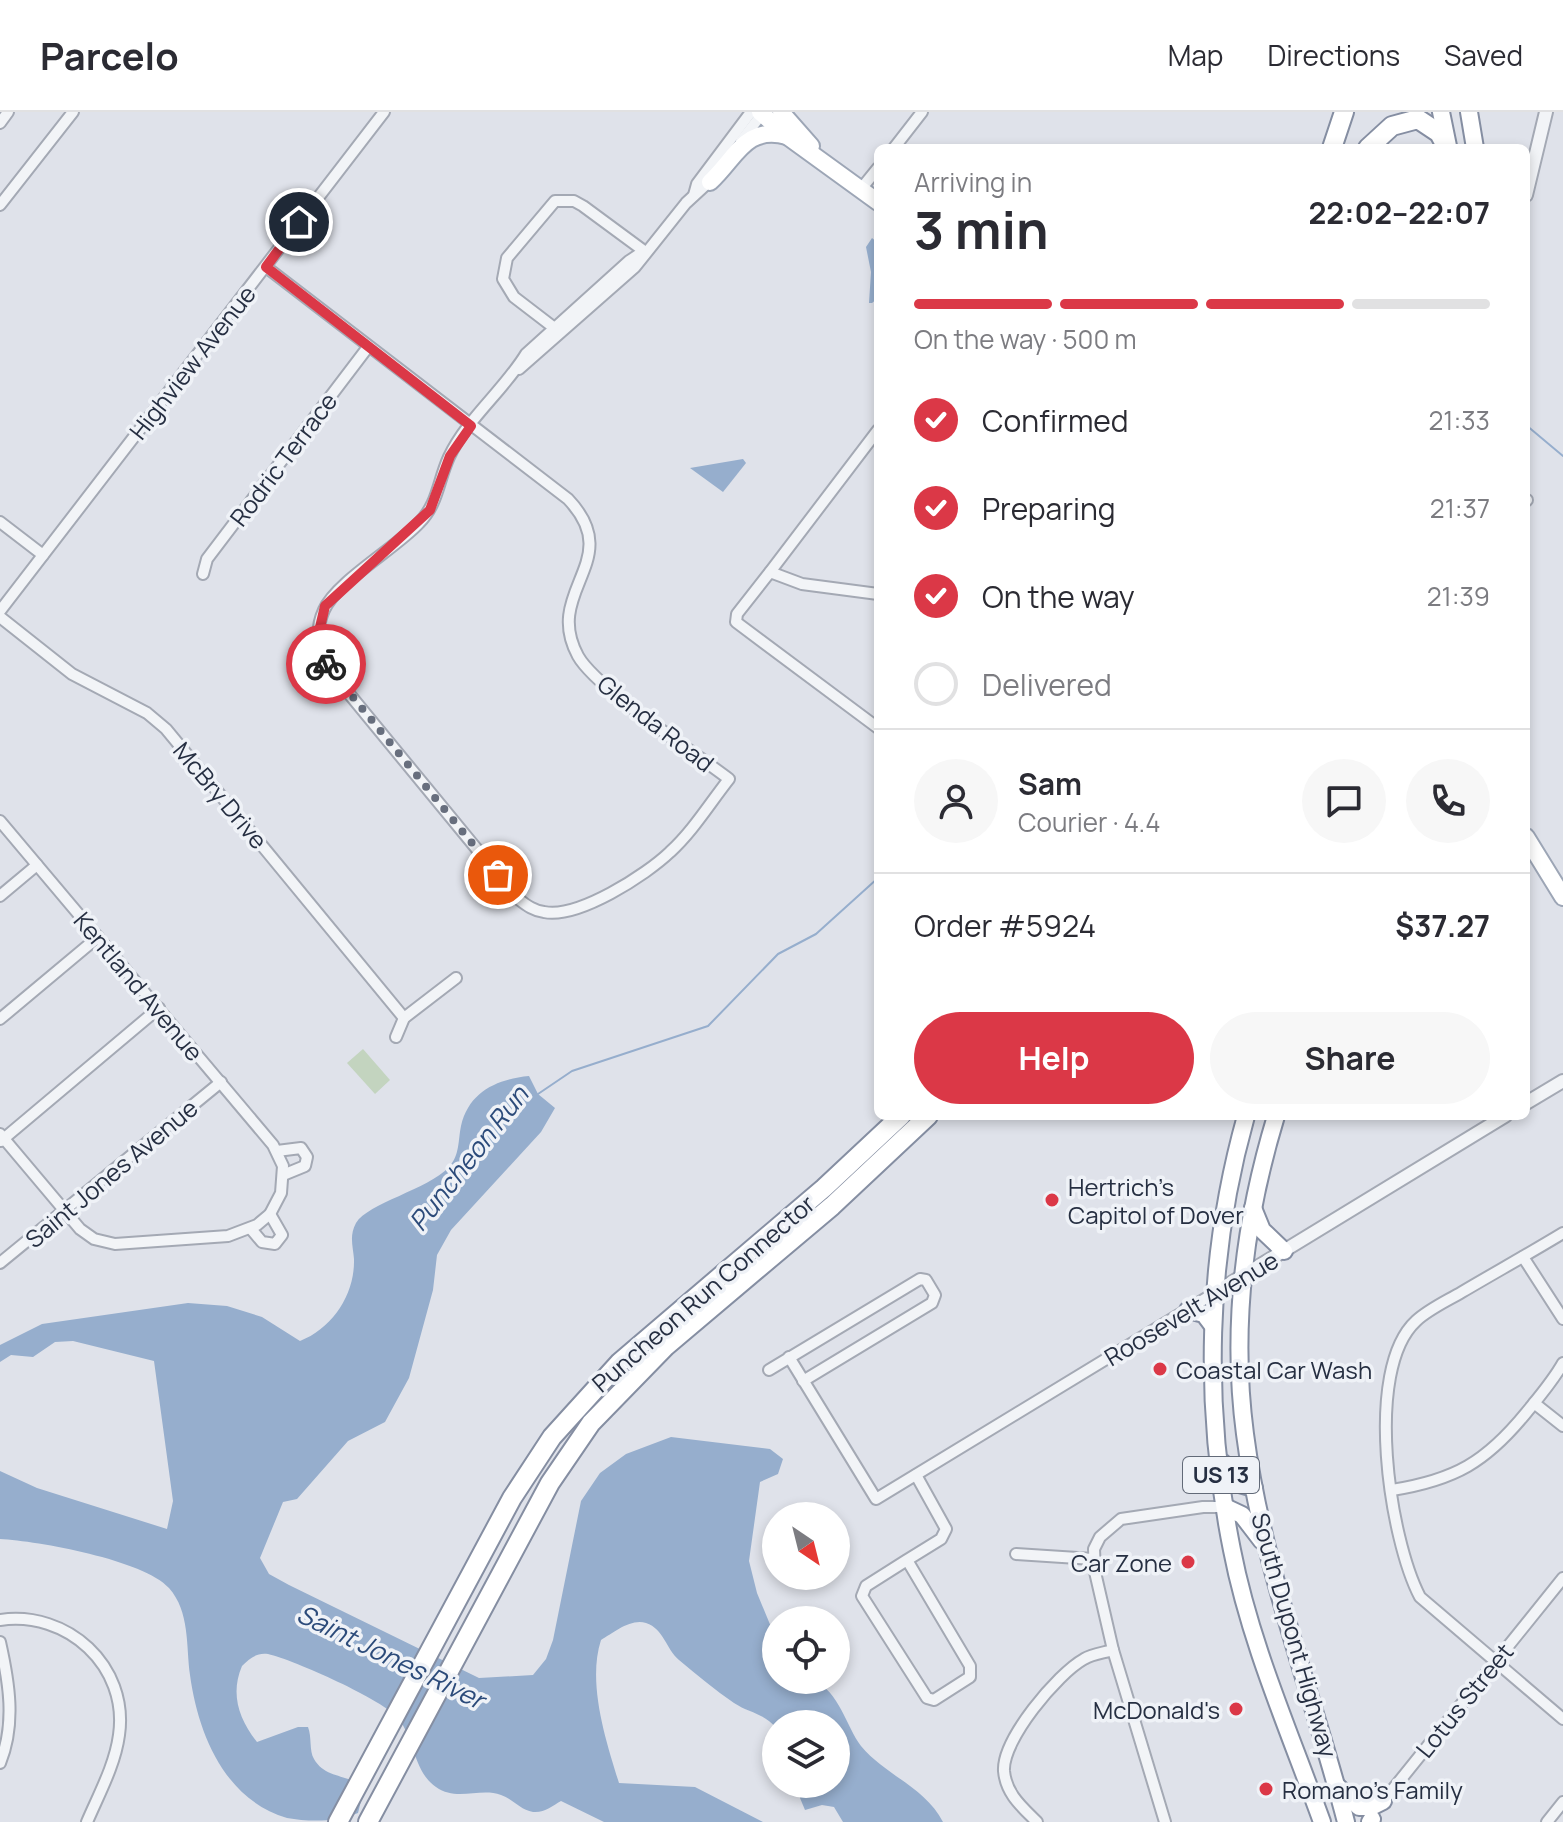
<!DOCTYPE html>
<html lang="en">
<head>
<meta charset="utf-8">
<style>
	body { margin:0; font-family:Manrope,sans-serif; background:#f7f7f7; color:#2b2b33; height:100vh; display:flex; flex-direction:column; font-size:30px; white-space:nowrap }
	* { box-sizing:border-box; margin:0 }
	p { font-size:26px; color:#7c7c81 }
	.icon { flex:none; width:44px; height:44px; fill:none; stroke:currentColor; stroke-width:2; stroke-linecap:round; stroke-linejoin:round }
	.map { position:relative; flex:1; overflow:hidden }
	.side { position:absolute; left:874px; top:32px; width:656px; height:976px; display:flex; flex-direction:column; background:#fff; border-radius:12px; box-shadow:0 4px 12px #0003 }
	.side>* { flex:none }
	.needle { width:52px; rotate:145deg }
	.controls { position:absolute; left:762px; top:1390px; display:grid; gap:16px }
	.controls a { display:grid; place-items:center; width:88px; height:88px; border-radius:50%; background:#fff; box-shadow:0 4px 12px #0003; font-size:40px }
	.pin { position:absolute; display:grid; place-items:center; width:68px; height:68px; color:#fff; margin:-34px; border:4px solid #fff; border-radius:50%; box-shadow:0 2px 8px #0007 }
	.courier { position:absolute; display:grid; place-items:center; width:80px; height:80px; margin:-40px; border:6px solid #db3847; border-radius:50%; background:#fff; color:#222; box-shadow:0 2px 10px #0007 }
	.head em { font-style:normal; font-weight:700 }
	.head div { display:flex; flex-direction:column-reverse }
	.head { display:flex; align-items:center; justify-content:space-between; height:136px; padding:0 40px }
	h1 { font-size:52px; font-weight:700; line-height:60px }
	.bar { display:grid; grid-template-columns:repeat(4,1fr); gap:12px 8px; align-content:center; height:96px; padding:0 40px }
	.bar i { height:10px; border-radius:6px; background:#e1e1e2 }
	.bar .selected { background:#db3847 }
	.bar p { grid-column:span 4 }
	.line { display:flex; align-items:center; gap:20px; padding:0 40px; border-top:2px solid #e1e1e2 }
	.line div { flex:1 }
	.round { display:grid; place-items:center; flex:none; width:84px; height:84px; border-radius:42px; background:#f7f7f7 }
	ol { padding:0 40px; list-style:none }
	li { display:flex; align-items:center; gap:24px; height:88px }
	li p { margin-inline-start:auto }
	li .icon { padding:8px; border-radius:50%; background:#db3847; color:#fff; stroke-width:4 }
	li:last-child { color:#7c7c81 }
	li i { width:44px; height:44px; border:4px solid #e1e1e2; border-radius:50% }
	.action { display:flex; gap:16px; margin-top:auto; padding:16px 40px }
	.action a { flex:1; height:92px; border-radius:48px; background:#db3847; color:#fff; font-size:32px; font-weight:700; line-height:92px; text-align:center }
	.action a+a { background:#f7f7f7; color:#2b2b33 }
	header { display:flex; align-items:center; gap:48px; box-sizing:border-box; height:112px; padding:0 40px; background:#fff; border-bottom:2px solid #e1e1e2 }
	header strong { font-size:38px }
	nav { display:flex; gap:44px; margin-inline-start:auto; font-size:28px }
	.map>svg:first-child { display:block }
	.green { fill:#c3d4bf }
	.water { fill:#96aecd }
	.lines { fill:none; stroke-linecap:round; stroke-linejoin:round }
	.stream { stroke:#96aecd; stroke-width:2 }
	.minor-casing { stroke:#a4a9b4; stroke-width:14 }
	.tertiary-casing { stroke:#a4a9b4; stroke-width:16 }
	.primary-casing { stroke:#9da6b6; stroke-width:20 }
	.trunk-casing { stroke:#858ea2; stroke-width:20 }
	.motorway-casing { stroke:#858ea2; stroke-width:22 }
	.minor { stroke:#f2f4f7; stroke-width:10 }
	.tertiary { stroke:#f2f4f7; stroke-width:12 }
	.primary { stroke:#fff; stroke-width:16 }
	.trunk { stroke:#fff; stroke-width:16 }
	.motorway { stroke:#fff; stroke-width:18 }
	.done { stroke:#676e7d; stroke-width:8; stroke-dasharray:0 14.4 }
	.route { stroke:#db3847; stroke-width:10 }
	.poi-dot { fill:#db3847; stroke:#eff2f7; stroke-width:3 }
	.labels { text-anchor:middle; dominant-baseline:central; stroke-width:7; stroke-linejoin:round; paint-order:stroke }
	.shield { fill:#eff2f7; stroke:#626a78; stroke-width:2 }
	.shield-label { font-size:22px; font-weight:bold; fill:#262f42 }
	.street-label { font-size:24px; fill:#262f42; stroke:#eff2f7 }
	.poi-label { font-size:24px; fill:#262f42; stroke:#eff2f7; text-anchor:start }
	.water-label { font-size:26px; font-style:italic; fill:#2c4b7a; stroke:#eff2f7 }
</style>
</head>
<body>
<header>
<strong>Parcelo</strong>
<nav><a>Map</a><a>Directions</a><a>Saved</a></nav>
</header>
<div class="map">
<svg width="1563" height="1710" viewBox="0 0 1563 1710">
	<rect width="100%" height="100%" fill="#dfe2ea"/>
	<path class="green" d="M363,937L390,968L375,982L347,951Z"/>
	<g class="water">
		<path d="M872,126L878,131V186L872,191H869L871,160L866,135Z"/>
		<path d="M743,347L746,351L723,380L690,356Z"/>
		<path d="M529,964L538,982L555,996L541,1020L451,1118L437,1143L433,1178L409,1266L385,1310L348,1329L297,1387L283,1390L260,1446L269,1462L289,1473L479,1566L533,1563L546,1547L553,1528L581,1389L600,1361L626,1342L671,1325L770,1337L783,1347L778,1362L760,1370L749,1449L757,1481L776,1527V1568C786,1568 804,1565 814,1569C839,1579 846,1614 861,1634C885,1663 925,1675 943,1710H843L834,1695L822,1693L805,1698L800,1686L804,1672H836V1612H776V1616C764,1601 749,1601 734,1591C715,1578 697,1563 679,1548C666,1537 664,1517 646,1511C631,1506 613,1521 601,1528C587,1571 606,1629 619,1671L695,1675L763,1710H604L561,1689C552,1694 545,1701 533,1700C520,1698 513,1687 501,1683C480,1675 457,1690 436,1675C414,1660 415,1629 399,1607C384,1588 294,1548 268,1542C257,1540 249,1547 242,1554C230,1582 239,1607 257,1630L298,1615H308C312,1625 309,1639 314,1647C326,1668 350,1661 364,1677L358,1701C337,1710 310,1710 287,1706C225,1688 198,1622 190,1563C186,1533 190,1500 169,1476C144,1448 38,1429 0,1427V1359L37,1376L167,1417L173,1389L154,1249L73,1229L55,1230L33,1245L11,1243L0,1250V1233L42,1212L188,1191L227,1194L262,1205L300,1229C333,1216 355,1182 354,1147C353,1134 349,1124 356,1111C368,1091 427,1078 449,1055C460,1043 458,1028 461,1014C469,979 498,967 529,964Z"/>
	</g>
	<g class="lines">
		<g class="stream">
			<path d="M1526,313L1563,344"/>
			<path d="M538,982L572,959L708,914L778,842L816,822L878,766"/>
		</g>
		<defs>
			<g id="minor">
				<path d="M0,11L8,0"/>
				<path d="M741,29L762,2"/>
				<path d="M894,36L922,0"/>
				<path d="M861,77L878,56"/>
				<path d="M694,83L697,72L751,0"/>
				<path d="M0,93L73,0"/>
				<path d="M266,155L568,387C627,449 542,478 578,544C596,576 695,641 729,667C710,691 693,719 670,740C646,763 578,807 544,800C533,799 525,792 517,786L332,561C319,542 314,520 324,498C336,470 396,436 419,411C438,392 438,369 449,345C467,307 504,278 526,242L629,149L644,139"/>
				<path d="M557,218L514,185L503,167L507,146L555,89H574L583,94L644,139"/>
				<path d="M519,257L635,155L686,91L712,67"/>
				<path d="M1526,389L1527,388"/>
				<path d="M0,410L43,443"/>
				<path d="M770,460L878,318"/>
				<path d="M203,462L207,447L368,235"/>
				<path d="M878,482L802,472L770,460L737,502L736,510L878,616"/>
				<path d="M0,499L384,0"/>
				<path d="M0,505L72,562L147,601L166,617L404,906"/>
				<path d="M0,709L273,1033L283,1054L281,1081L270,1102L257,1113L228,1124L115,1132L94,1127L80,1117L0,1022"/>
				<path d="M0,784L37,753"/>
				<path d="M0,907L98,825"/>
				<path d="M396,925L404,906L456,866"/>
				<path d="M1,1029L159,896"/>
				<path d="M277,1039L301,1036L307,1045L305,1054L283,1063"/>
				<path d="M251,1117L262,1130L275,1132L282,1123L270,1102"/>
				<path d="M1563,1121C1530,1141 1496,1160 1462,1180C1447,1189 1429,1197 1416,1209C1363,1258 1390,1428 1420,1485L1563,1607"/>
				<path d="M1523,1145L1563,1207"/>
				<path d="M0,1151L221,970"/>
				<path d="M789,1245L876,1387L1213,1182"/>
				<path d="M769,1258L920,1167L926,1168L935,1183L932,1191L803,1269"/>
				<path d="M1534,1291L1563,1314"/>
				<path d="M1392,1378C1455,1368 1486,1350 1526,1301C1539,1285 1553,1269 1563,1251"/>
				<path d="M1016,1442L1093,1447"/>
				<path d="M907,1448L866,1474L862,1484L927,1586L934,1588L970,1565V1554L907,1448L941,1427L946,1417L916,1363"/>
				<path d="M0,1508C67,1498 129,1554 119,1623C115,1653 99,1682 87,1710"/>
				<path d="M0,1530C9,1570 16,1612 0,1651"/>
				<path d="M1381,1692L1563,1466"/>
				<path d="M1037,1710C1022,1695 1006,1682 1004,1659C1002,1628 1057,1562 1084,1547C1092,1542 1103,1541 1113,1538"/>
				<path d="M1165,1710L1113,1538L1095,1460L1094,1437L1100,1425L1121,1407L1203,1395H1225"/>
				<path d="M1547,1710L1563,1690"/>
			</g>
			<g id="tertiary">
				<path d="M1526,83L1546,0"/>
				<path d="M1526,991L1563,969"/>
				<path d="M1213,1182L1505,1004"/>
			</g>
			<g id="primary">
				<path d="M760,0L787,24L878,90"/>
				<path d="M781,0L811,34"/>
				<path d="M710,70C737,45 745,13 787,24"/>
				<path d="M1526,725L1563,785"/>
			</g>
			<g id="trunk">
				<path d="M1441,0L1448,34"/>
				<path d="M1469,0L1475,36"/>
				<path d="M1246,1004C1206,1146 1203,1294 1232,1438C1250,1531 1290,1621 1322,1710"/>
				<path d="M1276,1004C1245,1106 1231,1216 1245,1322C1262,1454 1313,1582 1346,1710"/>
				<path d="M1253,1096L1262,1118L1284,1139"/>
				<path d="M1188,1198L1204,1202L1213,1214"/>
				<path d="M1223,1351L1236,1371L1254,1376"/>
				<path d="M1225,1395L1242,1403L1262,1429"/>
				<path d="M1338,1675L1359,1695H1371L1383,1689"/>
				<path d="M1370,1710L1372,1707"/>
			</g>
			<g id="motorway">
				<path d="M1332,36L1344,0"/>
				<path d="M1368,36L1392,14L1418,7L1439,21L1447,36"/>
				<path d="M338,1710L512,1386L552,1325L620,1250L824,1076L901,1004"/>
				<path d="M368,1710L550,1371L591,1311L666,1234L832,1094L928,1004"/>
			</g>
		</defs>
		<use href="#minor" class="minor-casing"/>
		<use href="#tertiary" class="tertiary-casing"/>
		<use href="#primary" class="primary-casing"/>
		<use href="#trunk" class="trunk-casing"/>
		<use href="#motorway" class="motorway-casing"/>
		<use href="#minor" class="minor"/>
		<use href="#tertiary" class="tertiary"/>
		<use href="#primary" class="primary"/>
		<use href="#trunk" class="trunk"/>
		<use href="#motorway" class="motorway"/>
	</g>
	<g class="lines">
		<path class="done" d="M326,552L498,763"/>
		<path class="route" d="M299,110L266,155L471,314L450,344L430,398L325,494L318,524L326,552"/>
	</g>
	<g class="poi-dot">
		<circle cx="1052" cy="1088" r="8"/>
		<circle cx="1160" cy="1257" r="8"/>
		<circle cx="1188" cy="1450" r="8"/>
		<circle cx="1236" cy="1597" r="8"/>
		<circle cx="1266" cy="1677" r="8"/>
	</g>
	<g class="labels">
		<rect class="shield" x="1183" y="1345" width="76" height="36" rx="6"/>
		<g class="shield-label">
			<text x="1221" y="1363">US 13</text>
		</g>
		<g class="street-label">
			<text transform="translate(192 250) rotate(-52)">Highview Avenue</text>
			<text transform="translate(283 347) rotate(-53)">Rodric Terrace</text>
			<text transform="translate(656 611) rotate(38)">Glenda Road</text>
			<text transform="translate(221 683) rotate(50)">McBry Drive</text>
			<text transform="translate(139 874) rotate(50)">Kentland Avenue</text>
			<text transform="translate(111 1061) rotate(-40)">Saint Jones Avenue</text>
			<text transform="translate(703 1181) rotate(-41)">Puncheon Run Connector</text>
			<text transform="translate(1191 1196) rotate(-31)">Roosevelt Avenue</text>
			<text transform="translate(1295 1523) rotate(74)">South Dupont Highway</text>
			<text transform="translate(1464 1588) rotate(-51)">Lotus Street</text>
		</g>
		<g class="poi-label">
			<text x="1068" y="1074">Hertrich’s<tspan x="1068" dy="28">Capitol of Dover</tspan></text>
			<text x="1176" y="1257">Coastal Car Wash</text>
			<text x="1172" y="1450" text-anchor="end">Car Zone</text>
			<text x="1220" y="1597" text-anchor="end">McDonald's</text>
			<text x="1282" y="1677">Romano's Family</text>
		</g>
		<g class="water-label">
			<text transform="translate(468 1046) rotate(-52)">Puncheon Run</text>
			<text transform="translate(391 1544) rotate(26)">Saint Jones River</text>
		</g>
	</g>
</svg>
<div class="controls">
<a><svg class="needle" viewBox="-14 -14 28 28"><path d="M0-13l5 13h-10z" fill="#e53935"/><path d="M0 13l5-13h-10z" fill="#7c7c81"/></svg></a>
<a><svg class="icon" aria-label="locate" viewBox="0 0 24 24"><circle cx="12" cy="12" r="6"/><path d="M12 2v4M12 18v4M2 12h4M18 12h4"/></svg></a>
<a><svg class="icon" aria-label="layers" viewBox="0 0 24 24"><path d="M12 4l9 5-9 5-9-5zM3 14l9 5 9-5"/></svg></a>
</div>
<div class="pin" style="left:498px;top:763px;background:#ea580c"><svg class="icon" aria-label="bag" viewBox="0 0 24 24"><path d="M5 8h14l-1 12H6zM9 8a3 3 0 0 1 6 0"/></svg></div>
<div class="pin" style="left:299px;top:110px;background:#1f2937"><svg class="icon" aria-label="home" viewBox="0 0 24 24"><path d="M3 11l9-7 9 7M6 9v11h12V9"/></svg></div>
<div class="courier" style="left:326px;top:552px"><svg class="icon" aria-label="bike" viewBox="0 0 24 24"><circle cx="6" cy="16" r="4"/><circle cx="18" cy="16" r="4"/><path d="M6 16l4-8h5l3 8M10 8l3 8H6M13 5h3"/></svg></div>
<section class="side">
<div class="head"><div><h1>3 min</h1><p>Arriving in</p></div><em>22:02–22:07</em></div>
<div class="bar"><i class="selected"></i><i class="selected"></i><i class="selected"></i><i></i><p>On the way · 500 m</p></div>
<ol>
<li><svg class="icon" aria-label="check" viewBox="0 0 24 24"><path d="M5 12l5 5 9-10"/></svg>Confirmed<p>21:33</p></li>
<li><svg class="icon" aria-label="check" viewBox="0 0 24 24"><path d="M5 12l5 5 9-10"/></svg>Preparing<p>21:37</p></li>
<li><svg class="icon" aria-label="check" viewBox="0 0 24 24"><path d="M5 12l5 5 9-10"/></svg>On the way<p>21:39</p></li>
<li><i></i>Delivered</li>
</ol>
<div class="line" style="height:144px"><a class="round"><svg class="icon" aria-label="person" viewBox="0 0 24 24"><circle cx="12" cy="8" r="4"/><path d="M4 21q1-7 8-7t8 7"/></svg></a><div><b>Sam</b><p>Courier · 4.4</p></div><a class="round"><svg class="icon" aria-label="chat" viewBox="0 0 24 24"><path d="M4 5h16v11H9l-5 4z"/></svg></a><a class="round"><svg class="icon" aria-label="phone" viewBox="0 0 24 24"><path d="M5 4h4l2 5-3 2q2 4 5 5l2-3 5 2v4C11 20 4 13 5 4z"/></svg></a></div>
<div class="line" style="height:104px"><div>Order #5924</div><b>$37.27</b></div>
<div class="action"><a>Help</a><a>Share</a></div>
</section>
</div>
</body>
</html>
